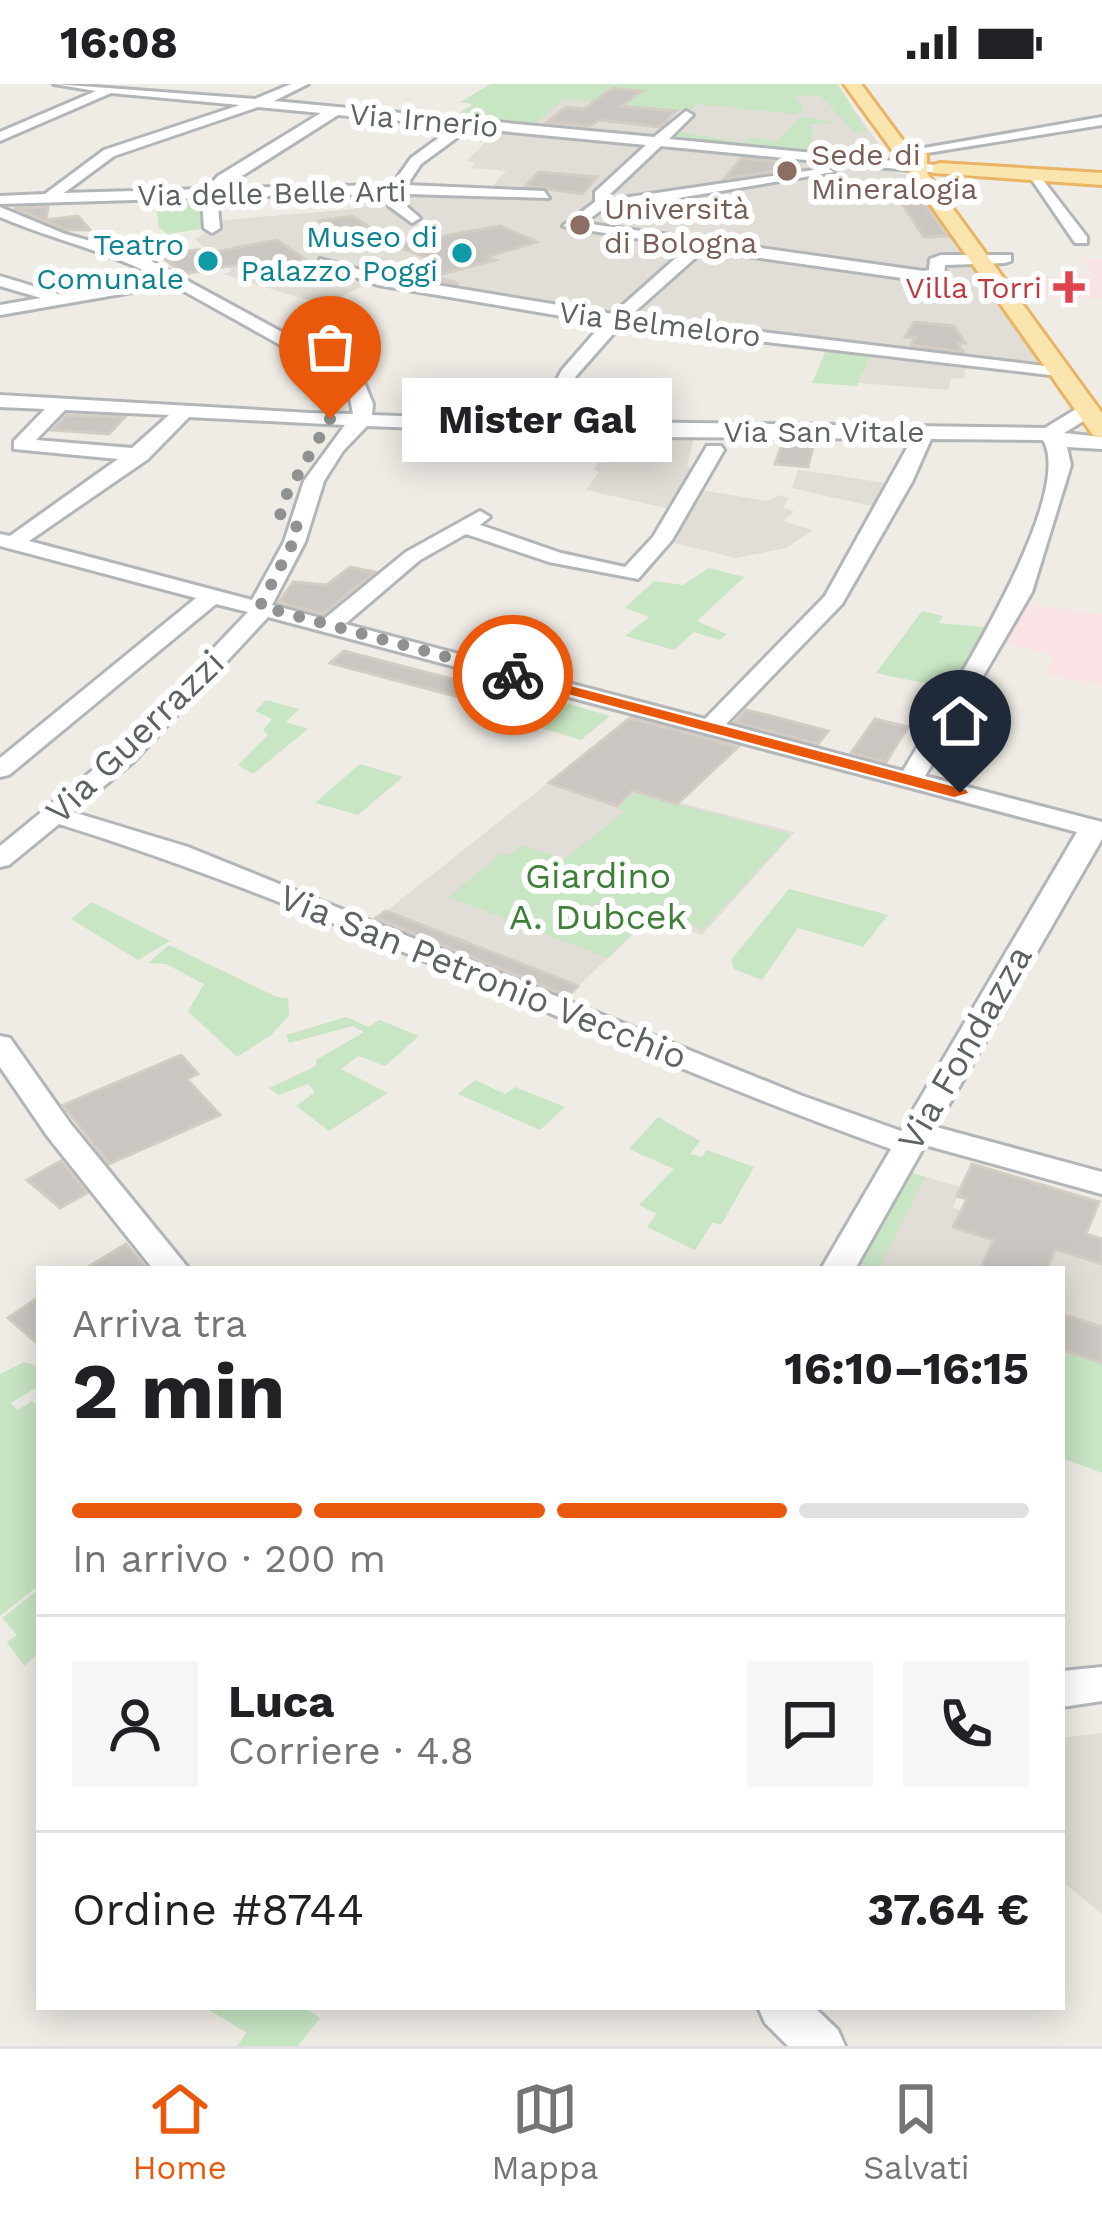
<!DOCTYPE html>
<html lang="it">
<head>
<meta charset="utf-8">
<style>
	body { margin:0; font-family:"Work Sans",sans-serif; background:#f6f6f6; color:#202124; height:100vh; display:flex; flex-direction:column; font-size:45px; white-space:nowrap }
	* { box-sizing:border-box; margin:0 }
	p { font-size:39px; color:#757577 }
	.icon { flex:none; width:66px; height:66px; fill:none; stroke:currentColor; stroke-width:2; stroke-linecap:round; stroke-linejoin:round }
	.map { position:relative; flex:1; overflow:hidden }
	.details { position:absolute; left:36px; top:1182px; width:1029px; height:744px; display:flex; flex-direction:column; background:#fff; border-radius:0px; box-shadow:0 6px 30px #0003 }
	.details>* { flex:none }
	.pin { position:absolute; display:grid; place-items:center; width:102px; height:102px; color:#fff; margin:-123px -51px; border-radius:50% 50% 50% 0; rotate:-45deg; box-shadow:0 0 12px #0007 }
	.pin .icon { rotate:45deg }
	.courier { position:absolute; display:grid; place-items:center; width:120px; height:120px; margin:-60px; border:9px solid #ea580c; border-radius:50%; background:#fff; color:#222; box-shadow:0 3px 15px #0007 }
	.bubble { position:absolute; height:84px; border-radius:0px; background:#fff; box-shadow:0 6px 30px #0003; font-size:39px; font-weight:700; line-height:84px; text-align:center }
	.overview em { font-style:normal; font-weight:700 }
	.overview div { display:flex; flex-direction:column-reverse }
	.overview { display:flex; align-items:center; justify-content:space-between; height:204px; padding:0 36px }
	h1 { font-size:78px; font-weight:700; line-height:90px }
	.bar { display:grid; grid-template-columns:repeat(4,1fr); gap:18px 12px; align-content:center; height:144px; padding:0 36px }
	.bar i { height:15px; border-radius:9px; background:#e0e0e0 }
	.bar .on { background:#ea580c }
	.bar p { grid-column:span 4 }
	.line { display:flex; align-items:center; gap:30px; padding:0 36px; border-top:3px solid #e0e0e0 }
	.line div { flex:1 }
	.round { display:grid; place-items:center; flex:none; width:126px; height:126px; border-radius:0px; background:#f6f6f6 }
	.status { display:flex; justify-content:space-between; align-items:center; height:84px; padding:0 60px; background:#fff; direction:ltr }
	.status svg { height:33px; fill:currentColor }
	.tab-bar { display:flex; justify-content:space-around; align-items:center; height:168px; border-top:3px solid #e0e0e0; background:#fff; font-size:33px; color:#757577 }
	.tab-bar a { display:grid; justify-items:center; gap:6px }
	.tab-bar .on { color:#ea580c }
	.map>svg:first-child { display:block }
	.education { fill:#e1ddd7 }
	.medical { fill:#fae3e4 }
	.green { fill:#c8e5c4 }
	.building { fill:#cac7c2; stroke:#d3cdc4; stroke-width:3 }
	.lines { fill:none; stroke-linecap:round; stroke-linejoin:round }
	.minor-casing { stroke:#b3b6b9; stroke-width:6 }
	.major-casing { stroke:#e9b464; stroke-width:6 }
	.minor { fill:#fff; fill-rule:evenodd }
	.major { fill:#fae5af; fill-rule:evenodd }
	.route { fill:#ea580c }
	.done { stroke:#909292; stroke-width:12; stroke-dasharray:0 21.6 }
	.education-dot { fill:#8d6e63; stroke:#fff; stroke-width:4.5 }
	.culture-dot { fill:#0f9aa8; stroke:#fff; stroke-width:4.5 }
	.health-dot { fill:#e0444e; stroke:#fff; stroke-width:4.5 }
	.labels { text-anchor:middle; dominant-baseline:central; stroke-width:12; stroke-linejoin:round; paint-order:stroke }
	.far-street-label { font-size:30px; fill:#5d6265; stroke:#fff }
	.far-education-label { font-size:30px; fill:#785e54; stroke:#fff; text-anchor:start }
	.far-culture-label { font-size:30px; fill:#0d838f; stroke:#fff; text-anchor:end }
	.far-health-label { font-size:30px; fill:#be3a42; stroke:#fff; text-anchor:end }
	.street-label { font-size:36px; fill:#5d6265; stroke:#fff }
	.park-label { font-size:36px; fill:#3f8039; stroke:#fff }
</style>
</head>
<body>
<div class="status"><b>16:08</b><svg viewBox="0 0 49 12"><path d="M0 12V9h3v3zM5 12V6h3v6zM10 12V3h3v9zM15 12V0h3v12zM26 1h20v11H26zM47 4h2v5h-2z"/></svg></div>
<div class="map">
<svg width="1102" height="1962" viewBox="0 0 1102 1962">
	<rect width="100%" height="100%" fill="#efece6"/>
	<g class="education">
		<path d="M491,0H836L885,69L881,74L898,90H913L1048,288L967,279L964,295L951,294L948,306L859,299L872,269L601,234L376,196L323,221L223,190L232,187L195,155L210,146L214,137L354,125L356,106L488,107L506,87L471,84L475,78L466,77L498,47L454,33L473,20L460,18Z"/>
		<path d="M621,349L695,350L687,383L702,385L674,426L586,406L599,388L594,386L598,379H609Z"/>
		<path d="M798,386L835,391L891,400L875,423L792,404Z"/>
		<path d="M700,406L767,417L779,411L788,414L784,424L794,427L783,437L813,446L786,464L736,474L670,458Z"/>
		<path d="M635,630L730,655L665,715L795,748L702,851L651,834L563,916L370,840Z"/>
		<path d="M909,1088L961,1103L953,1124L988,1134L994,1123L1102,1155V1279L1062,1266V1185H846L888,1105L899,1107Z"/>
		<path d="M1102,1649V1830L1062,1797V1654Z"/>
	</g>
	<g class="medical">
		<path d="M1082,175H1102V215L1044,213L1029,193L1093,191Z"/>
		<path d="M1025,520L1102,530V602L1045,590L1054,572L1001,558Z"/>
	</g>
	<g class="green">
		<path d="M491,0H838L867,48L855,49L820,11L795,12L804,27L796,30L697,20L689,27L564,15L534,41L454,33L473,20L460,18Z"/>
		<path d="M800,33L838,38L807,41L813,43L810,71L665,55L674,47L743,59L747,54L777,57Z"/>
		<path d="M206,112L208,144L168,150L159,144L155,114Z"/>
		<path d="M827,264L872,269L857,302L812,299Z"/>
		<path d="M709,484L744,493L697,537L727,550L720,556L694,548L674,566L625,552L649,533L625,524L654,497L683,501Z"/>
		<path d="M922,527L943,532L939,539L995,544L955,606L876,589Z"/>
		<path d="M545,613L610,632L581,656L519,637L531,634L526,628L548,629V624L536,620H547Z"/>
		<path d="M266,616L299,625L286,638L308,645L253,690L238,681L268,651L263,646L272,635L255,627Z"/>
		<path d="M360,680L403,693L358,731L315,719Z"/>
		<path d="M634,709L791,750L703,845L652,827L608,874L449,813L501,769L509,772L521,761L564,775L624,728L618,724Z"/>
		<path d="M789,805L888,831L863,863L798,844L762,896L734,885L731,876Z"/>
		<path d="M92,818L170,857L138,876L71,835Z"/>
		<path d="M169,861L277,913L288,914L289,932L271,951L237,973L188,927L204,900L166,880L148,879Z"/>
		<path d="M346,933L368,943L380,936L419,952L385,982L358,972L341,985L388,1009L329,1047L296,1022L315,1008L308,1000L279,1011L269,1004L316,982V976L364,948L353,942L289,959L286,951Z"/>
		<path d="M475,996L505,1010L515,1003L565,1023L540,1046L458,1010Z"/>
		<path d="M658,1033L700,1057L690,1070L702,1073L707,1066L754,1083L721,1141L713,1138L695,1166L647,1143L657,1130L639,1121L674,1085L629,1065Z"/>
		<path d="M909,1088L925,1093L879,1185H846L888,1105L899,1107Z"/>
		<path d="M1062,1266L1102,1279V1389L1062,1374Z"/>
		<path d="M24,1278L39,1282V1302L11,1319L18,1326L32,1317L39,1324V1501L0,1532V1290Z"/>
		<path d="M39,1505V1569L24,1582L7,1558L17,1551L2,1534Z"/>
		<path d="M204,1923H304L320,1934L298,1962H237L247,1949Z"/>
	</g>
	<g class="building">
		<path d="M613,4L642,7L621,22L676,27L660,43L598,36L591,42L547,38L566,23L584,25Z"/>
		<path d="M742,74L798,80L800,83L724,95Z"/>
		<path d="M539,88L597,93L582,110L526,102Z"/>
		<path d="M918,111L947,152L924,153L897,112Z"/>
		<path d="M48,123L46,136L78,132L90,146H66L14,124Z"/>
		<path d="M353,132L386,155L350,161L319,137Z"/>
		<path d="M500,142L537,158L486,173L495,176L434,192L459,200L392,189L431,175L393,161Z"/>
		<path d="M277,156L316,183L275,192L246,179L184,190L159,171L210,164L215,168Z"/>
		<path d="M914,238L954,242L965,259H958L963,268L911,261L915,254L905,253Z"/>
		<path d="M67,331L125,333L109,350L52,346Z"/>
		<path d="M783,358L814,359L808,383L775,380Z"/>
		<path d="M350,483L375,488L323,530L279,518L293,498L327,501Z"/>
		<path d="M344,567L467,599L473,594L493,599L488,604L537,619L536,625L497,623L330,579Z"/>
		<path d="M746,626L779,634L828,647L818,660L735,638Z"/>
		<path d="M630,634L738,663L677,720L633,706L617,722L549,699Z"/>
		<path d="M875,635L908,643L886,678L851,669Z"/>
		<path d="M386,827L563,896L578,902L568,912L376,834Z"/>
		<path d="M181,971L198,990L187,995L220,1031L109,1080L63,1021Z"/>
		<path d="M61,1077L87,1109L60,1124L27,1096Z"/>
		<path d="M972,1080L1099,1118L1086,1150L1102,1155V1180L1055,1165L1047,1185H980L994,1156L953,1143L967,1115L957,1112Z"/>
		<path d="M126,1160L147,1185H85Z"/>
		<path d="M39,1213V1261L8,1234Z"/>
		<path d="M1062,1230L1102,1243V1279L1062,1266Z"/>
	</g>
	<g class="lines">
		<defs>
			<g id="minor">
				<path d="M54,0L255,15L291,0H308L274,17L654,53L686,27L693,31L669,55L945,82L940,89L661,62L608,112L609,116L827,84L834,88L600,127L584,139L923,187L929,186L930,175L941,171H1011V177L1005,179L945,181L944,192L923,197L704,166L630,232L1061,284L1067,285V293L621,241L576,292L552,337L1045,344L1081,322H1095V330L1064,349L1102,353V365L1067,363L1071,381L1032,508L925,692L1102,738V755L936,1043L1102,1088V1110L925,1061L855,1185H821L891,1065C611,965 343,829 59,740L9,781L0,783V762L115,668L248,528L216,520L9,691L0,693V674L196,514L0,462V450L10,452L118,375L14,365V357L45,325L0,323V311L310,329L353,330L347,298L173,201L0,231V221L41,214L0,202V192L62,211L159,194C109,167 53,156 0,133V123L65,150L138,170L361,291L373,320L372,331L534,337L562,286L603,239L378,201L320,181V175L382,192L613,230L688,163L563,142L595,118V108L646,61L470,44L421,80L407,101L544,107L549,114L408,110L405,121L420,134L412,139L389,122L393,110L217,113L220,144L212,149L204,144L202,114L0,120V112L45,110L104,66L240,21L111,9L0,57V48L96,7ZM258,23L321,29L218,92L206,105L64,109L114,72ZM338,31L455,42L411,74L392,101L223,104ZM65,326L169,331L132,364L36,356ZM189,333L345,341L304,397L284,458L252,516L29,457L148,375ZM367,342L658,353L912,355L825,512L705,635L345,540L420,476L466,450L549,478L638,495L672,456L724,366L721,362H707L653,453L625,483L561,469L480,441L490,433L480,427L406,468L324,535L272,521L305,458L324,397L343,367ZM931,355L1043,356C1078,414 937,630 903,687L726,640L842,520L912,398ZM268,533L1077,748L901,1047L800,1011L188,763L73,728L133,678Z"/>
				<path d="M1102,33V41L908,72L901,68Z"/>
				<path d="M1026,87H1036L1087,153V159H1075Z"/>
				<path d="M0,952L10,954L70,1039L189,1185H153L48,1053L0,983Z"/>
				<path d="M1102,1583V1617L1062,1623V1587Z"/>
				<path d="M758,1923H814L838,1946L845,1962H788L765,1939Z"/>
			</g>
			<g id="major">
				<path d="M844,0H861L904,58L927,70V89L1102,329V353L1093,351L911,93L910,76L892,66Z"/>
				<path d="M940,79L1102,89V101L933,89V81Z"/>
			</g>
		</defs>
		<use href="#minor" class="minor-casing"/>
		<use href="#major" class="major-casing"/>
		<use href="#minor" class="minor"/>
		<use href="#major" class="major"/>
	</g>
	<path class="route" d="M513,587L966,706L968,709L954,713L508,594V588Z"/>
	<g class="lines">
		<path class="done" d="M330,335L284,415L280,432L296,441L298,449L260,522L513,591"/>
	</g>
	<g class="education-dot">
		<circle cx="787" cy="87" r="12"/>
		<circle cx="580" cy="141" r="12"/>
	</g>
	<g class="culture-dot">
		<circle cx="462" cy="169" r="12"/>
		<circle cx="208" cy="177" r="12"/>
	</g>
	<path class="health-dot" d="M1063 185h12v12h12v12h-12v12h-12v-12h-12v-12h12z"/>
	<g class="labels">
		<g class="far-street-label">
			<text transform="translate(424 36) rotate(5)">Via Irnerio</text>
			<text transform="translate(272 109) rotate(-1)">Via delle Belle Arti</text>
			<text transform="translate(660 240) rotate(7)">Via Belmeloro</text>
			<text x="824" y="347">Via San Vitale</text>
		</g>
		<g class="far-education-label">
			<text x="811" y="70">Sede di<tspan x="811" dy="34">Mineralogia</tspan></text>
			<text x="604" y="124">Università<tspan x="604" dy="34">di Bologna</tspan></text>
		</g>
		<g class="far-culture-label">
			<text x="438" y="152">Museo di<tspan x="438" dy="34">Palazzo Poggi</tspan></text>
			<text x="184" y="160">Teatro<tspan x="184" dy="34">Comunale</tspan></text>
		</g>
		<g class="far-health-label">
			<text x="1042" y="203">Villa Torri</text>
		</g>
		<g class="street-label">
			<text transform="translate(135 653) rotate(-44)">Via Guerrazzi</text>
			<text transform="translate(483 893) rotate(22)">Via San Petronio Vecchio</text>
			<text transform="translate(965 964) rotate(-60)">Via Fondazza</text>
		</g>
		<g class="park-label">
			<text x="598" y="792">Giardino<tspan x="598" dy="41">A. Dubcek</tspan></text>
		</g>
	</g>
</svg>
<div class="pin" style="left:330px;top:335px;background:#ea580c"><svg class="icon" aria-label="bag" viewBox="0 0 24 24"><path d="M5 8h14l-1 12H6zM9 8a3 3 0 0 1 6 0"/></svg></div>
<div class="pin" style="left:960px;top:709px;background:#1f2937"><svg class="icon" aria-label="home" viewBox="0 0 24 24"><path d="M3 11l9-7 9 7M6 9v11h12V9"/></svg></div>
<div class="courier" style="left:513px;top:591px"><svg class="icon" aria-label="bike" viewBox="0 0 24 24"><circle cx="6" cy="16" r="4"/><circle cx="18" cy="16" r="4"/><path d="M6 16l4-8h5l3 8M10 8l3 8H6M13 5h3"/></svg></div>
<div class="bubble" style="left:402px;top:294px;width:270px">Mister Gal</div>
<section class="details">
<div class="overview"><div><h1>2 min</h1><p>Arriva tra</p></div><em>16:10–16:15</em></div>
<div class="bar"><i class="on"></i><i class="on"></i><i class="on"></i><i></i><p>In arrivo · 200 m</p></div>
<div class="line" style="height:216px"><a class="round"><svg class="icon" aria-label="person" viewBox="0 0 24 24"><circle cx="12" cy="8" r="4"/><path d="M4 21q1-7 8-7t8 7"/></svg></a><div><b>Luca</b><p>Corriere · 4.8</p></div><a class="round"><svg class="icon" aria-label="chat" viewBox="0 0 24 24"><path d="M4 5h16v11H9l-5 4z"/></svg></a><a class="round"><svg class="icon" aria-label="phone" viewBox="0 0 24 24"><path d="M5 4h4l2 5-3 2q2 4 5 5l2-3 5 2v4C11 20 4 13 5 4z"/></svg></a></div>
<div class="line" style="height:156px"><div>Ordine #8744</div><b>37.64 €</b></div>
</section>
</div>
<nav class="tab-bar">
<a class="on"><svg class="icon" aria-label="home" viewBox="0 0 24 24"><path d="M3 11l9-7 9 7M6 9v11h12V9"/></svg>Home</a>
<a><svg class="icon" aria-label="map" viewBox="0 0 24 24"><path d="M3 6l6-2 6 2 6-2v14l-6 2-6-2-6 2zM9 4v14M15 6v14"/></svg>Mappa</a>
<a><svg class="icon" aria-label="saved" viewBox="0 0 24 24"><path d="M7 4h10v16l-5-4-5 4z"/></svg>Salvati</a>
</nav>
</body>
</html>
